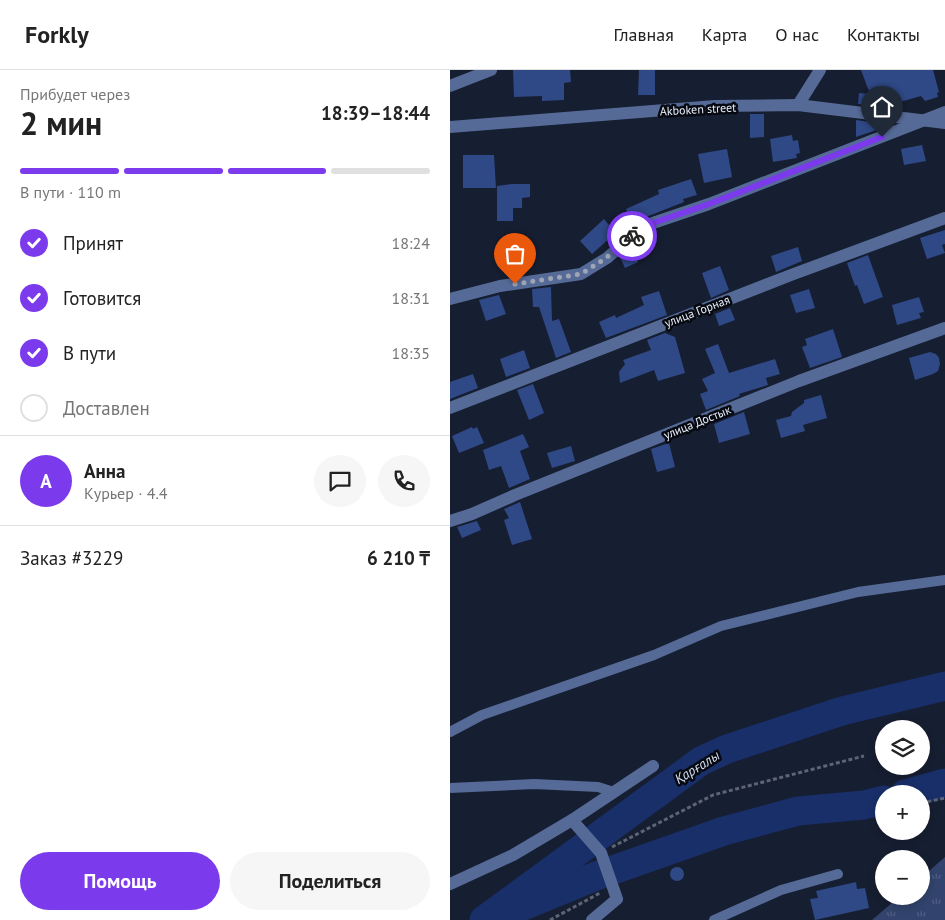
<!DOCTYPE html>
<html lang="ru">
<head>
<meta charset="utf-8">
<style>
	body { margin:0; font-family:"PT Sans",sans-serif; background:#f6f6f6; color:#222; height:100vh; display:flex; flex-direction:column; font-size:19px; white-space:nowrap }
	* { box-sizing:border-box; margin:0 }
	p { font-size:16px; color:#767676 }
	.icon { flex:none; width:28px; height:28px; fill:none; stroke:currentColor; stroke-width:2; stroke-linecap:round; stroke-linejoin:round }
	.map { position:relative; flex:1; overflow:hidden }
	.sheet { display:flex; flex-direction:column; background:#fff; width:450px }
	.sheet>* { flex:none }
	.controls { position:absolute; left:425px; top:650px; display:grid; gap:10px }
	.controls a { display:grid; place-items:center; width:55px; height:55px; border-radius:50%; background:#fff; box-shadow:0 2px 8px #0003; font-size:25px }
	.pin { position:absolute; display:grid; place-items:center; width:42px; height:42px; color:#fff; margin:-51px -21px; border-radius:50% 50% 50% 0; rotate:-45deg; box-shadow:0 0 5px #0007 }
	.pin .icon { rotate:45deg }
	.courier { position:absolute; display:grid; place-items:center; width:50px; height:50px; margin:-25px; border:4px solid #7c3aed; border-radius:50%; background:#fff; color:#222; box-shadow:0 1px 6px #0007 }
	.headline em { font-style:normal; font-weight:600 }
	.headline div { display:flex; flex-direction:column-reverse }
	.headline { display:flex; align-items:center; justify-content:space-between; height:85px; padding:0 20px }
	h1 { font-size:32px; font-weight:600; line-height:38px }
	.bar { display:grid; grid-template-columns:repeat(4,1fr); gap:8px 5px; align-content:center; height:60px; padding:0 20px }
	.bar i { height:6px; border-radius:4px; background:#e0e0e0 }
	.bar .active { background:#7c3aed }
	.bar p { grid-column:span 4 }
	.line { display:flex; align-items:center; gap:12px; padding:0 20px; border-top:1px solid #e0e0e0 }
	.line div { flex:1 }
	.round { display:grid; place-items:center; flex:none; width:52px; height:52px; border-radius:26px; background:#f6f6f6 }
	ol { padding:0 20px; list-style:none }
	li { display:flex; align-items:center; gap:15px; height:55px }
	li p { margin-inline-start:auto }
	li .icon { padding:5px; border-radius:50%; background:#7c3aed; color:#fff; stroke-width:4 }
	li:last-child { color:#767676 }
	li i { width:28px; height:28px; border:2px solid #e0e0e0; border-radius:50% }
	.button { display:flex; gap:10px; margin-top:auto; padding:10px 20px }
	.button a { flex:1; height:58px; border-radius:30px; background:#7c3aed; color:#fff; font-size:20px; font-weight:600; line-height:58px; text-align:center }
	.button a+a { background:#f6f6f6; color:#222 }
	header { display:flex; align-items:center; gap:30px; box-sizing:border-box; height:70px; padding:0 25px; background:#fff; border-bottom:1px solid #e0e0e0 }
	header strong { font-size:24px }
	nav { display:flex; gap:28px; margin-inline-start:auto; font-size:18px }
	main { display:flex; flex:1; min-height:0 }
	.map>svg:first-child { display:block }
	.grass { fill:url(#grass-tufts) }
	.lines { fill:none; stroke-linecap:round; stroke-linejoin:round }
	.river { stroke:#192f6a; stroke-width:29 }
	.building { fill:#2f4886 }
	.path { stroke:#5d6475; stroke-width:3; stroke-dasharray:4 2.5; stroke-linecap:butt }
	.service { stroke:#566a97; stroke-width:10 }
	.minor { stroke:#566a97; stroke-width:12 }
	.tertiary { stroke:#566a97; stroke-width:12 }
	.done { stroke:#9ea5b4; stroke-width:5; stroke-dasharray:0 9 }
	.route { stroke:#7c3aed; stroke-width:6 }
	.labels { text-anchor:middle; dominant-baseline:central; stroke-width:5; stroke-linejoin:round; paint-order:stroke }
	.street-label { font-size:12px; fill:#e8eefb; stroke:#060910 }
	.water-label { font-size:14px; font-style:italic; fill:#d6dff2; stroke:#060910 }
</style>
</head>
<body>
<header>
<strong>Forkly</strong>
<nav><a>Главная</a><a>Карта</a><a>О нас</a><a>Контакты</a></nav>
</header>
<main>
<section class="sheet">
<div class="headline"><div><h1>2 мин</h1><p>Прибудет через</p></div><em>18:39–18:44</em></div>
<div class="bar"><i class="active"></i><i class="active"></i><i class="active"></i><i></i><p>В пути · 110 m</p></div>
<ol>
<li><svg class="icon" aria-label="check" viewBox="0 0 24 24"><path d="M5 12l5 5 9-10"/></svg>Принят<p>18:24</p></li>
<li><svg class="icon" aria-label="check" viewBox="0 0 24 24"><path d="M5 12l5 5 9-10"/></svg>Готовится<p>18:31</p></li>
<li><svg class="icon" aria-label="check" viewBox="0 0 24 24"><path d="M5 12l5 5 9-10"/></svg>В пути<p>18:35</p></li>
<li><i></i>Доставлен</li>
</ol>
<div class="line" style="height:90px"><b class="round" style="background:#7c3aed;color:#fff">А</b><div><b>Анна</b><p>Курьер · 4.4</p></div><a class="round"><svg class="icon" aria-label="chat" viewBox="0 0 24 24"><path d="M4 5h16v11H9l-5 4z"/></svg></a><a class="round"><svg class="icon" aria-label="phone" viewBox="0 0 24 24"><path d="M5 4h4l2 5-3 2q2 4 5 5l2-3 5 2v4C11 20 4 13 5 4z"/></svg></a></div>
<div class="line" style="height:65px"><div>Заказ #3229</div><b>6 210 ₸</b></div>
<div class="button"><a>Помощь</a><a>Поделиться</a></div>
</section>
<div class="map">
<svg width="495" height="850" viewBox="0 0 495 850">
	<defs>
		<pattern id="grass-tufts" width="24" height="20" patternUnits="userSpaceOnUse" patternTransform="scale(1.25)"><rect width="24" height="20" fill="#32446d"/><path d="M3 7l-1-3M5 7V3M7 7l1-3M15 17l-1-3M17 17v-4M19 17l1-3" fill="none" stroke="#505f83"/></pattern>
	</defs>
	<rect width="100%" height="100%" fill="#161e31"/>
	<path class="grass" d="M495,787V850H422L450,826H471V808Z"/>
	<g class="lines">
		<g class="river">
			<path d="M455,724L495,713"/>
			<path d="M66,839L146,806L274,761L348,741L414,735L434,730"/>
			<path d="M34,850L251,691L277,679L392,641L495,616"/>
		</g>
	</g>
	<g class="building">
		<path d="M63,0H120L121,12L114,13V30L92,31V26L64,27Z"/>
		<path d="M189,0H205V25H188Z"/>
		<path d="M411,0H483L489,22L487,23L488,27L475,31L471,26L450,32L449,39L408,34L409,23L420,24Z"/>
		<path d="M300,44H314V67L300,68Z"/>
		<path d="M406,50L441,55L406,67Z"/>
		<path d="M342,65L343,71L348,70L350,83L346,84L347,88L323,92L320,69Z"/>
		<path d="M472,75L476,91L454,95L451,79Z"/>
		<path d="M277,79L282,107L254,113L248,84Z"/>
		<path d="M13,85H44L46,118H13Z"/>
		<path d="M241,109L247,125L233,129L234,132L196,147L163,172L161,167L142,184L130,171L154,149L159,155L178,144L176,139L209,124L208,120Z"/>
		<path d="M62,114H80V127L72,128V138H63V151H47V116Z"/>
		<path d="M207,160L202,163L207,172L196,178L197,180L185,186L188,192L175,198L170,187L186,173L204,161Z"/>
		<path d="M495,160V174L492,175L495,183L477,189L470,168Z"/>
		<path d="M348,177L352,191L326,202L321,186Z"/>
		<path d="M418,185L433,227L414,234L407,215L405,216L397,193Z"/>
		<path d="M270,196L279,220L261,228L252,203Z"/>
		<path d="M101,217L102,251L109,249L121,282L106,288L89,237H83L82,219Z"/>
		<path d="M359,219L365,238L346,243L340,225Z"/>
		<path d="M209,221L217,245L156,268L149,252L165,245L166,248L194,235L191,227Z"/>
		<path d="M49,225L56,244L36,251L29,230Z"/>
		<path d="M469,227L474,242L469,243L471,248L447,255L442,235Z"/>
		<path d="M280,238L285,250L269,256L265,244Z"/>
		<path d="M383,259L392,287L360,298L352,277L357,275L355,269Z"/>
		<path d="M215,263L225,267L235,303L208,311L204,300L170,313L169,302L175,294L173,290L201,280L197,270Z"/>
		<path d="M268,274L279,303L325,289L330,304L316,308L318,315L289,324L290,326L256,340L250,324L258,321L252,309L265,303L255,279Z"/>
		<path d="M74,280L80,298L56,307L50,289Z"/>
		<path d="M480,282L486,284L489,288L490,294L488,301L483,304L465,310L459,288Z"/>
		<path d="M23,304L28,318L0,329V312Z"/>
		<path d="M83,314L94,343L79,350L67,320Z"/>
		<path d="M371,325L377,348L353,355L355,361L331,368L326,350L341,346L342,342L354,333V330Z"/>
		<path d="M294,342L300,364L269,373L264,354Z"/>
		<path d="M22,357L23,359L27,357L34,373L9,383L2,366Z"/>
		<path d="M73,364L79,377L70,381L80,409L59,418L51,396L39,400L33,380Z"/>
		<path d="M219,373L225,397L207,402L201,379Z"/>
		<path d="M121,376L125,391L102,398L97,383Z"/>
		<path d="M70,432L82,469L62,475L54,450L59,448L54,439Z"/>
		<path d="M27,451L31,460L12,468L7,457Z"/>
		<circle cx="227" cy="804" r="7"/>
		<path d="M406,812L407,819L415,818L419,838L365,850L360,829L368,828L366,821Z"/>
	</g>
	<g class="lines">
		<g class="path">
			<path d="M471,733L495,728"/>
			<path d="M433,742L434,741"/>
			<path d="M162,777L263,725L414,686"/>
			<path d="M100,850L150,823"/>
		</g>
		<g class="service">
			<path d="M0,662L32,645L204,585L271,556L408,522L495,510"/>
			<path d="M0,718L84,714L148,717L164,722"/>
			<path d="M264,850L331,820L388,804"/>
		</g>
		<g class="minor">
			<path d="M0,16L41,0"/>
			<path d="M348,35L370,0"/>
			<path d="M0,229L50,216L131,204L157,188L181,167L200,154L259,134L495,42"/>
			<path d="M0,338L341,205L495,148"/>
			<path d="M0,451L22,444L65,425L349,311L495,258"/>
			<path d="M122,750L151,783L167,829L142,850"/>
			<path d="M0,814L63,785L122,750L203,696"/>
		</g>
		<path class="tertiary" d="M0,57L265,36L348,35L495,53"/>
	</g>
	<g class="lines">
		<path class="done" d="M65,214L131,204L156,188L182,166"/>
		<path class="route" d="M182,166L200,154L259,134L432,67"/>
	</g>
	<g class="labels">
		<g class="street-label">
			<text transform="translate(248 39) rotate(-3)">Akboken street</text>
			<text transform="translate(247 241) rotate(-21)">улица Горная</text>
			<text transform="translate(247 352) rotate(-22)">улица Достык</text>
		</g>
		<g class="water-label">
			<text transform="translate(247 697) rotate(-32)">Қарғалы</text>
		</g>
	</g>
</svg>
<div class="controls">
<a><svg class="icon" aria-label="layers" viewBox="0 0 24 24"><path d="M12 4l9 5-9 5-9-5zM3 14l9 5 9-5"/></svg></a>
<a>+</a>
<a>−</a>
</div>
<div class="pin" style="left:65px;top:214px;background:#ea580c"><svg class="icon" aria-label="bag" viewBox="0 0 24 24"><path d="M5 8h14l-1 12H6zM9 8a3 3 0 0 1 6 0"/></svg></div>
<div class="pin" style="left:432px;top:67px;background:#1f2937"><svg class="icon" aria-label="home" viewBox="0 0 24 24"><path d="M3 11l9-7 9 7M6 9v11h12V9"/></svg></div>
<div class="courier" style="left:182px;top:166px"><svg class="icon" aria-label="bike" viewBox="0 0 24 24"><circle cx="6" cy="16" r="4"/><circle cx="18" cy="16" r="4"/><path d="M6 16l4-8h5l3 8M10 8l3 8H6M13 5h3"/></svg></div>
</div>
</main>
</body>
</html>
